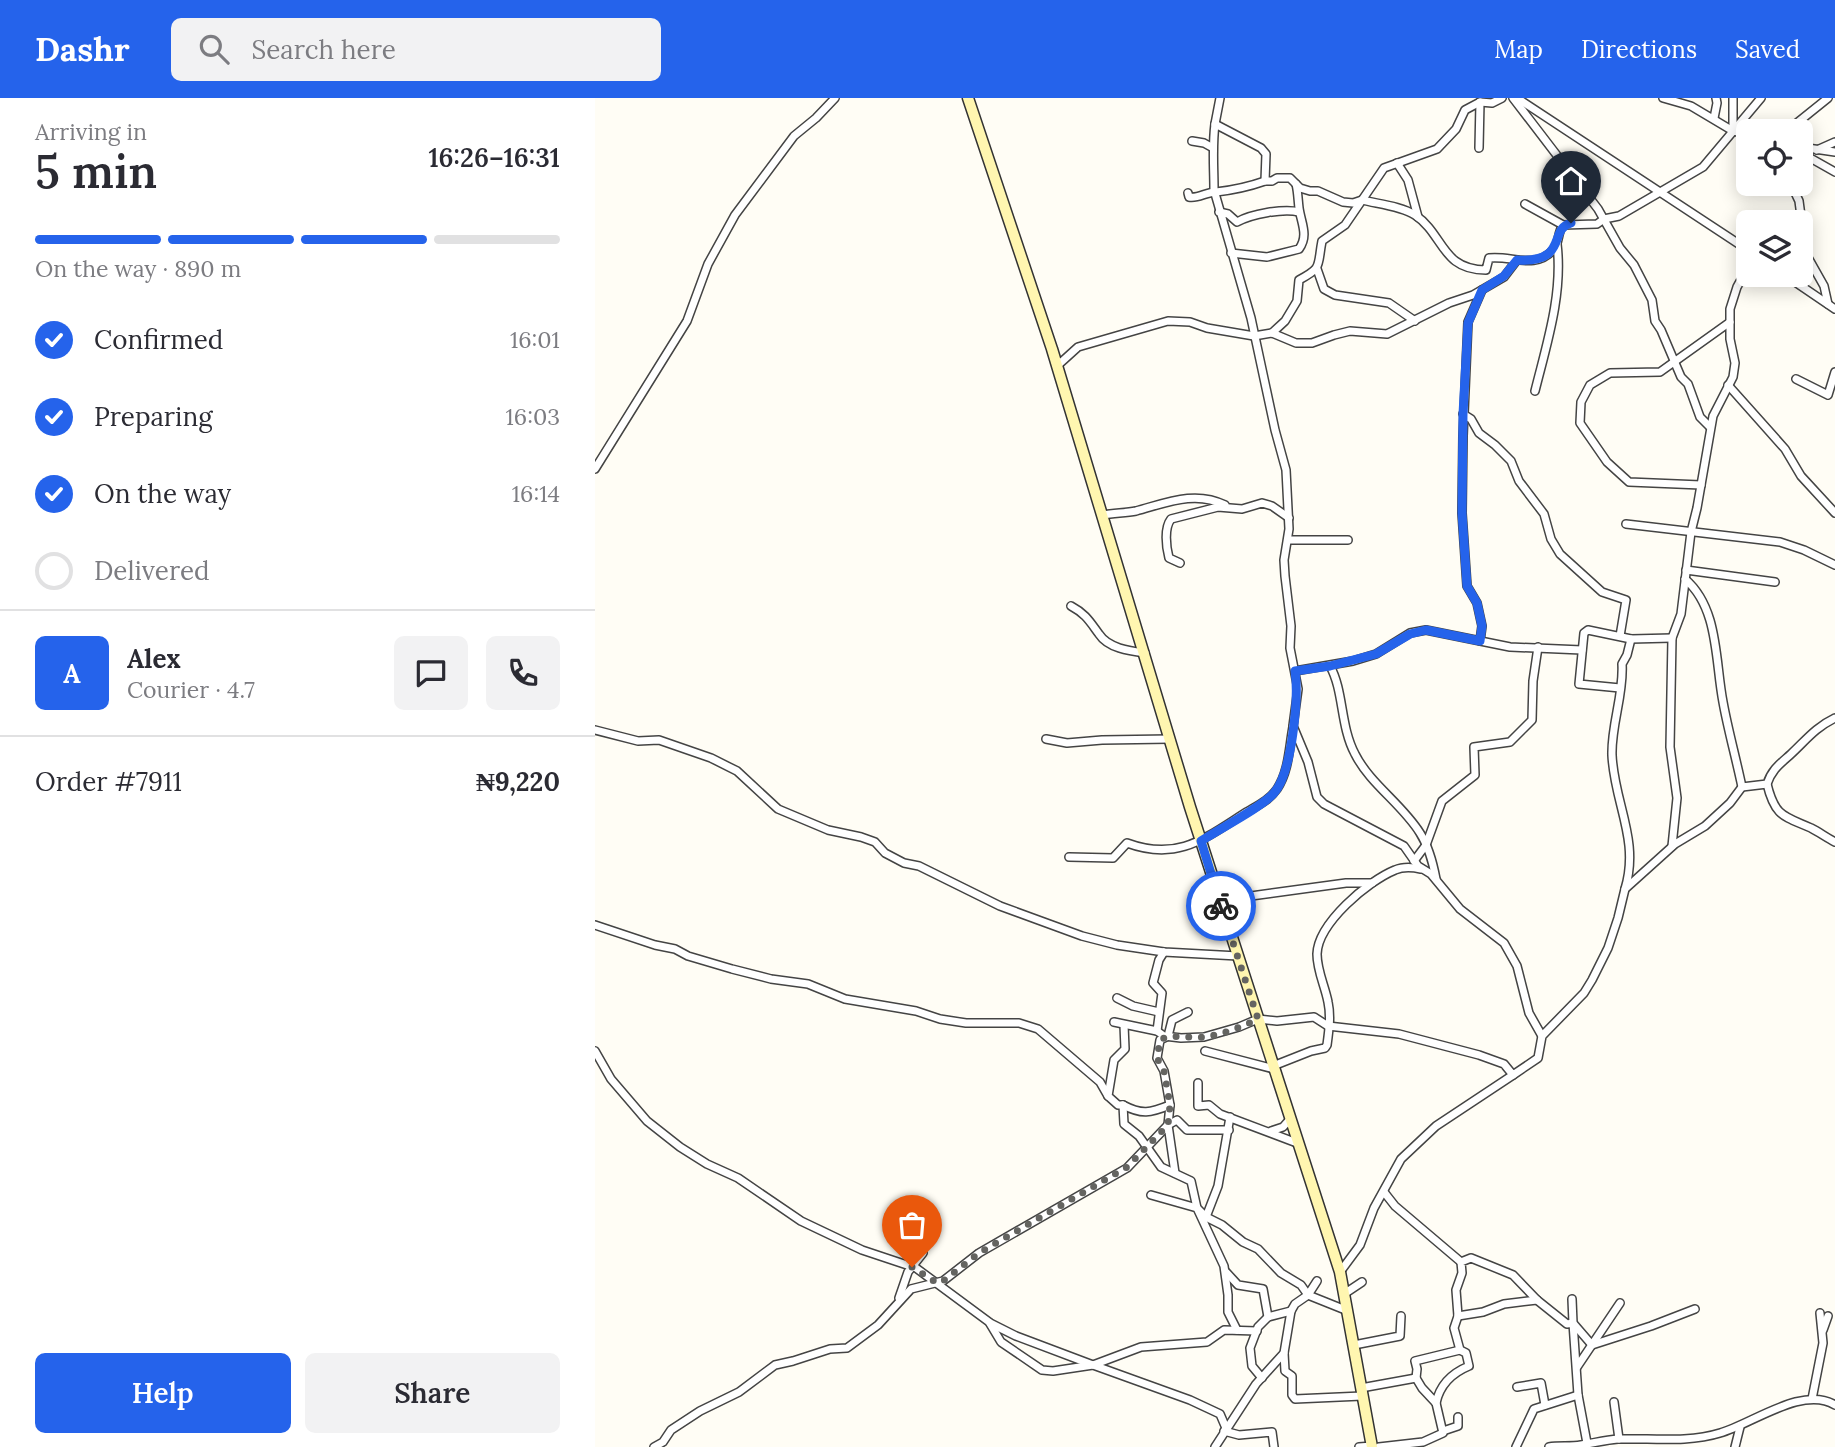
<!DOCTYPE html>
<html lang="en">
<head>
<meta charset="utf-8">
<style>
	body { margin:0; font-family:Lora,serif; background:#f2f2f3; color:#2b2b33; height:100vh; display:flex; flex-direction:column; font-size:26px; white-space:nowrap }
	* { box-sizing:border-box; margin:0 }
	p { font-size:23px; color:#7c7c81 }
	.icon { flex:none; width:38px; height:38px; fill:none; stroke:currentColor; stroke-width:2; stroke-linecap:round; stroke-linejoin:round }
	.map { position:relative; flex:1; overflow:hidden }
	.sheet { display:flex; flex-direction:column; background:#fff; width:595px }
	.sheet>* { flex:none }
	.tools { position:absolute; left:1141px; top:21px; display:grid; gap:14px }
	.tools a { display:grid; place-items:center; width:77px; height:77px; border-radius:10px; background:#fff; box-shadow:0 4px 18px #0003; font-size:35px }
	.pin { position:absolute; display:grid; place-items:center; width:60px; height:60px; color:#fff; margin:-72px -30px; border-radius:50% 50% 50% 0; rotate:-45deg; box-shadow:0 0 7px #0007 }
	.pin .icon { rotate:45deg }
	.courier { position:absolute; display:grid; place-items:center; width:70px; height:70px; margin:-35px; border:5px solid #2563eb; border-radius:50%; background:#fff; color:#222; box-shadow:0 2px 9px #0007 }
	.overview em { font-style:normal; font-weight:600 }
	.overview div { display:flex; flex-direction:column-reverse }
	.overview { display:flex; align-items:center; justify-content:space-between; height:119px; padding:0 35px }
	h1 { font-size:46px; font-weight:600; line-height:52px }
	.bar { display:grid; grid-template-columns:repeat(4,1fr); gap:10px 7px; align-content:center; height:84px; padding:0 35px }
	.bar i { height:9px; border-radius:5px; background:#e1e1e2 }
	.bar .on { background:#2563eb }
	.bar p { grid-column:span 4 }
	.line { display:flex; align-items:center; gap:18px; padding:0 35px; border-top:2px solid #e1e1e2 }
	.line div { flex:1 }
	.round { display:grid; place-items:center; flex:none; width:74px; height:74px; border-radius:10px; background:#f2f2f3 }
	ol { padding:0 35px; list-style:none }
	li { display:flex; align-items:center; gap:21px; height:77px }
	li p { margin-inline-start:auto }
	li .icon { padding:7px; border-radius:50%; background:#2563eb; color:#fff; stroke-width:4 }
	li:last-child { color:#7c7c81 }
	li i { width:38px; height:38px; border:4px solid #e1e1e2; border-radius:50% }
	.primary-button { display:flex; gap:14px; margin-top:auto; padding:14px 35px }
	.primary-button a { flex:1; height:80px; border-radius:10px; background:#2563eb; color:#fff; font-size:28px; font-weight:600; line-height:80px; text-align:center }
	.primary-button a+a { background:#f2f2f3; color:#2b2b33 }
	header { display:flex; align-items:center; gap:42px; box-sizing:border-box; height:98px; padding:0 35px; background:#2563eb; color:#fff }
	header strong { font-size:33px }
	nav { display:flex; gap:38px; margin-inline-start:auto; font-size:24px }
	.search { width:490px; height:63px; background:#f2f2f3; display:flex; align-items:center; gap:18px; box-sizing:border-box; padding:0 24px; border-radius:10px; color:#7c7c81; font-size:26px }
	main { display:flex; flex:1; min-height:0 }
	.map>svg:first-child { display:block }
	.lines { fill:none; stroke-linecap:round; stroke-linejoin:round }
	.street-casing { stroke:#444; stroke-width:10 }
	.secondary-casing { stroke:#333; stroke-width:13 }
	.street { stroke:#fff; stroke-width:7 }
	.secondary { stroke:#fff6b0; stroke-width:10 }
	.done { stroke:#646461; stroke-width:7; stroke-dasharray:0 12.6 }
	.route { stroke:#2563eb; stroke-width:9 }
</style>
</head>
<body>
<header>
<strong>Dashr</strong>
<div class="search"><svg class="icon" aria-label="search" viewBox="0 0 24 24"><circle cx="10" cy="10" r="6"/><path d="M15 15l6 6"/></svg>Search here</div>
<nav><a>Map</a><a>Directions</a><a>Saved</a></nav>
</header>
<main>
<section class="sheet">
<div class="overview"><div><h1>5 min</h1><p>Arriving in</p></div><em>16:26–16:31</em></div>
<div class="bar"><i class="on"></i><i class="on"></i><i class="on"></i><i></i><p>On the way · 890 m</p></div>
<ol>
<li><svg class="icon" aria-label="check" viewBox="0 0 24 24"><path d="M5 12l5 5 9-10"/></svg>Confirmed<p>16:01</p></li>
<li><svg class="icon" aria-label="check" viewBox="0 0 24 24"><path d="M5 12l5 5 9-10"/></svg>Preparing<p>16:03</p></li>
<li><svg class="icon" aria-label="check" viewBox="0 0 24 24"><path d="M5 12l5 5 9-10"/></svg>On the way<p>16:14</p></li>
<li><i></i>Delivered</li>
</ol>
<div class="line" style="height:126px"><b class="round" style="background:#2563eb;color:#fff">A</b><div><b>Alex</b><p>Courier · 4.7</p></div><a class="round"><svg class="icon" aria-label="chat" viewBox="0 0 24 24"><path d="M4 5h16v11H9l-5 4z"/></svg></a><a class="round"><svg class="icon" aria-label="phone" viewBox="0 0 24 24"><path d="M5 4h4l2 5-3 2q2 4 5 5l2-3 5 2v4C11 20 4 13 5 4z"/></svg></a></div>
<div class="line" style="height:91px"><div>Order #7911</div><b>₦9,220</b></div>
<div class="primary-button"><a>Help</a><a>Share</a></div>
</section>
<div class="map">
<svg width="1240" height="1349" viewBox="0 0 1240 1349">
	<rect width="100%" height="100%" fill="#fffdf5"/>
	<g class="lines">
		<defs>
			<g id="street">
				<path d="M918,0L1003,111L1025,150L1039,167L1057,202L1060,223L1066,232L1086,279L1093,286L1105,319L1115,329"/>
				<path d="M922,0L1153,152"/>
				<path d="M1068,0L1096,8L1138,33L1153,36"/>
				<path d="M1119,20L1122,5L1121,0"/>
				<path d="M620,26L625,0"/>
				<path d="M1138,32V0"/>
				<path d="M1192,33L1233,0"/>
				<path d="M597,43L609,45L618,50"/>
				<path d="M1206,49L1240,54"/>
				<path d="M884,50L885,4"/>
				<path d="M1222,52L1240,44"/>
				<path d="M1206,57L1217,61L1240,74"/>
				<path d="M802,65L813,82L823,119"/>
				<path d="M1196,86L1204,103L1211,156L1229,188L1233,206"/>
				<path d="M593,95L594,99C603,101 611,94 621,94C639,92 653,89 670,83"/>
				<path d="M930,106L968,127"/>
				<path d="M624,114L633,116L642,124C656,116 689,110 704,114"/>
				<path d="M636,155L672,159L704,151C714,137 706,125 704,110C703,102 703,94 701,86"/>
				<path d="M722,171L729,191L740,197L794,205L820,223"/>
				<path d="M1190,177L1240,211"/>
				<path d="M677,235L701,245H717L739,237L755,233L792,236L854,205L878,197L909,179L922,162"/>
				<path d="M462,268L483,249L573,223L595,224L612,230L659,238L677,235L690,223L702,203L704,182C728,169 722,169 727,143L750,127L789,70L842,51L861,31L870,12L885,4L897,5L907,0"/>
				<path d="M1201,281L1233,297L1240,274"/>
				<path d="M1133,287L1190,351L1206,378L1240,415"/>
				<path d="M940,293C952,245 968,196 962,146"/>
				<path d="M868,316L876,321L884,335L900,347L916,363L924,383L949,416L956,441L965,456L1007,494L1031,502L1025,538"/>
				<path d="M0,371L92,223L113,166L140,117L199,38L221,20L240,0"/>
				<path d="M1106,387L1034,384L1012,364L985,325L986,304L995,287L1015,275L1065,274L1135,224"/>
				<path d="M508,417C519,415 531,415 541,413C571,405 600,392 630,407"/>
				<path d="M1031,426L1185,444L1209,452L1240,467"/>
				<path d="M694,442H753"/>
				<path d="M585,465L574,460C571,448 569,430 576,421L623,409L647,411L667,405L677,408L694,420"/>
				<path d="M1091,472L1180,484"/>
				<path d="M1090,481C1124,510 1120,563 1128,604C1133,632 1141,660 1147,689"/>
				<path d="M476,508C491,516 495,524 504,536C513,550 534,553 550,555"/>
				<path d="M885,543L887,528L882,505L872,488L867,415L868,338L873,224L887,192"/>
				<path d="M735,568C749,593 745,628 760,656C775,686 807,706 825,735C834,749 838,765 841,781"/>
				<path d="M700,573L758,563L781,556L815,535L831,532L915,549L987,552"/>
				<path d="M1025,590L984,586L989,535L993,532L1036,541L1077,540"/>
				<path d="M0,632L43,643L64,642L116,660L142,673L183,711L233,732L266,739L280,744L290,755L309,765L324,768L405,808L487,838L522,847L569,854L643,858"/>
				<path d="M451,641L472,645L507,642L575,641"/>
				<path d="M1172,686C1180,719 1189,718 1216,730C1224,734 1232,740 1240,744"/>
				<path d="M1077,748L1082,700L1075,649L1077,540L1086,516L1096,434L1102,410L1118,318L1138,279L1140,265L1135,241V211L1142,189L1153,169"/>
				<path d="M474,759L518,760L532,745C581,763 608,742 647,717C659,709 673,704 682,691C694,673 694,650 698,629"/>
				<path d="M819,763L831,747L847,703L880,677L879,649L915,644L937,622L938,583L943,549"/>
				<path d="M1030,791C1045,742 1019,705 1017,657C1016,627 1029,596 1027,566L1032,557L1036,541"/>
				<path d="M627,809L656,798L751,785H777"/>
				<path d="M0,827L60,847L80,851L93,858L137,871L176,881L213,886L250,901L321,913L345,921L371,925H424L443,931L505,984L513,998"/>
				<path d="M522,900L538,908L564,914"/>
				<path d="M519,924L562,933L569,938L586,940L609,939L644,929L663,921L682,923L719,919L733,928L804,936L884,957L909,966L918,977L943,960L947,938L989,895L997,882L1013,850L1023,820L1030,791L1080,746L1110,728L1135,705L1147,689L1172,686C1177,671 1185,666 1196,656C1211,642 1221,629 1240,620"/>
				<path d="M529,927L530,951L519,962L513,998L523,1007H528L529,1026L544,1038L566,1069L596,1083L602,1110L611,1119L627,1127L648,1144L663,1151L686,1175L706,1187L713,1197L753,1213"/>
				<path d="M562,933L567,895L558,885L564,862L569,854"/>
				<path d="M947,938L934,915L922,868L909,845L865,811L836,776L823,768L809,748L729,706L722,699L713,664L698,628L703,591L695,550L696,528L690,478L689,462L694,431L691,372L680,332L656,220L619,92C619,69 617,49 620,26L666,50L671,56L670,83H677L682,80H695L705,90L715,93H723L748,104L758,105L767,102C783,106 806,108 820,117C849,136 846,172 891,172L894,160C916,157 940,172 958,152C965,145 962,135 968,127L1002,126L1009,121L1024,118L1108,69L1166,0"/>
				<path d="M0,953L16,981L52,1023L85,1049L112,1066L143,1080L206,1123L267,1152L321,1170L394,1224L406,1244L447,1272L458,1273L498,1267L595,1302L625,1316L631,1330"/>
				<path d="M610,953L679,971"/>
				<path d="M678,968L716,953L730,950L732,947C734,932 736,918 733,904C730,888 722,873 722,856C723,825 773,783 800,772C809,768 817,769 826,771"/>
				<path d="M603,985V1008L614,1007L625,1016L702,1045"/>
				<path d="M528,1007C547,1017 555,1015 575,1007"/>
				<path d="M676,1033L688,1029L696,1020"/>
				<path d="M580,1075L573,1027L575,1007L569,973L562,960L565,942L573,938L577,922L593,914"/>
				<path d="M789,1094L800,1108L866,1164"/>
				<path d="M556,1097L602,1110L629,1168L633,1197V1214L642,1232"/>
				<path d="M611,1119L623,1088L635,1019"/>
				<path d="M631,1174L643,1187L668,1191L673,1219"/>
				<path d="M745,1174L765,1147L779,1110L806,1061L841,1028L918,977"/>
				<path d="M749,1196L767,1184"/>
				<path d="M304,1200L313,1174L328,1155"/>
				<path d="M977,1201L978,1225L997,1247L1056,1228L1100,1211"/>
				<path d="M863,1218L888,1214L909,1206L942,1202"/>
				<path d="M395,1225L421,1238L498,1267L546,1249L612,1244L629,1232L662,1233"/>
				<path d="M1228,1232L1233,1218"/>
				<path d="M759,1247L805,1238L806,1218"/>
				<path d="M689,1255L690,1273L697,1278V1297L700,1301L767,1298"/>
				<path d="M982,1269L1025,1205"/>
				<path d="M667,1280L657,1268L655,1250L663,1229L673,1219L696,1213"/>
				<path d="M922,1289L946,1285L950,1307"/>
				<path d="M766,1290L821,1280"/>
				<path d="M1217,1301L1228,1245L1225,1215"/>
				<path d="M1019,1304L1024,1341"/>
				<path d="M841,1305C845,1286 857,1275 874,1268L871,1255L865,1252L859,1230L863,1218L861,1192L867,1175L866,1164L876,1160L918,1177L942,1202L972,1226L978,1225L983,1297L992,1345"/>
				<path d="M629,1333L644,1337L677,1334L679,1349"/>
				<path d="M848,1333L863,1328V1319"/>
				<path d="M59,1349L68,1344L76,1332L105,1313L144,1294L180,1267L198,1263L235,1251L252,1250L283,1227L316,1191L348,1183L384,1155L532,1070L573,1027L582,1022L592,1032H634"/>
				<path d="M620,1349L661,1286L689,1255L696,1213L700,1206L713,1197L722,1183"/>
				<path d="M764,1349L777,1348"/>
				<path d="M784,1349L828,1344L848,1335L841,1305L827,1290L821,1280L822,1271L820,1263L865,1252"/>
				<path d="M921,1349L939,1311L983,1297"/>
				<path d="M954,1349C964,1347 975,1349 986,1347C999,1345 1010,1342 1023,1341C1056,1340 1093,1345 1125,1335C1157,1326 1208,1287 1240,1307"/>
				<path d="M1140,1349L1145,1329"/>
			</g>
			<path id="secondary" d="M373,0L457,251L595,709L745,1174L777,1349"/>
		</defs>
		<use href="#street" class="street-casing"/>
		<use href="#secondary" class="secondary-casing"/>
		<use href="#street" class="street"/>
		<use href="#secondary" class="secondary"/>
	</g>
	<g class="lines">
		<path class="done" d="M317,1169L342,1185L348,1183L384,1155L532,1069L573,1027L575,1007L569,973L562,960L565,942C578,935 595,941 610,939C628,936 646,929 663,921L626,808"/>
		<path class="route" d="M626,808L606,743C624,731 666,710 679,695C697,675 704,599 700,573L735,568L781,556L815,536L831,532L885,543L887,528L882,505L872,488L867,415L868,316L873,225L887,192L909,178L922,162C974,165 953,131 976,125"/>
	</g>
</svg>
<div class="tools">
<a><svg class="icon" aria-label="locate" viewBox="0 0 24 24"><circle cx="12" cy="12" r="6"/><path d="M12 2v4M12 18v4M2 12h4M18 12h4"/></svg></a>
<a><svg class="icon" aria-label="layers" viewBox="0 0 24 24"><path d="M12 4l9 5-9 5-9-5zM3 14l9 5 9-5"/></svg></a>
</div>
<div class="pin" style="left:317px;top:1169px;background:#ea580c"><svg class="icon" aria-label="bag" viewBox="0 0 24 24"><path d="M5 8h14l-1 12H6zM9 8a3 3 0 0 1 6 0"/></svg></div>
<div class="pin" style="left:976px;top:125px;background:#1f2937"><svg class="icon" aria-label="home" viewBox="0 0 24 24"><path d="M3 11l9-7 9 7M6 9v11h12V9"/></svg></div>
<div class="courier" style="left:626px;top:808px"><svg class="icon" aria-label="bike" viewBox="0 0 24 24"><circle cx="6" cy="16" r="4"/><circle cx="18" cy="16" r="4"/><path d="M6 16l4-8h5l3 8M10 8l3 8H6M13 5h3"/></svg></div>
</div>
</main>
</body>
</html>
